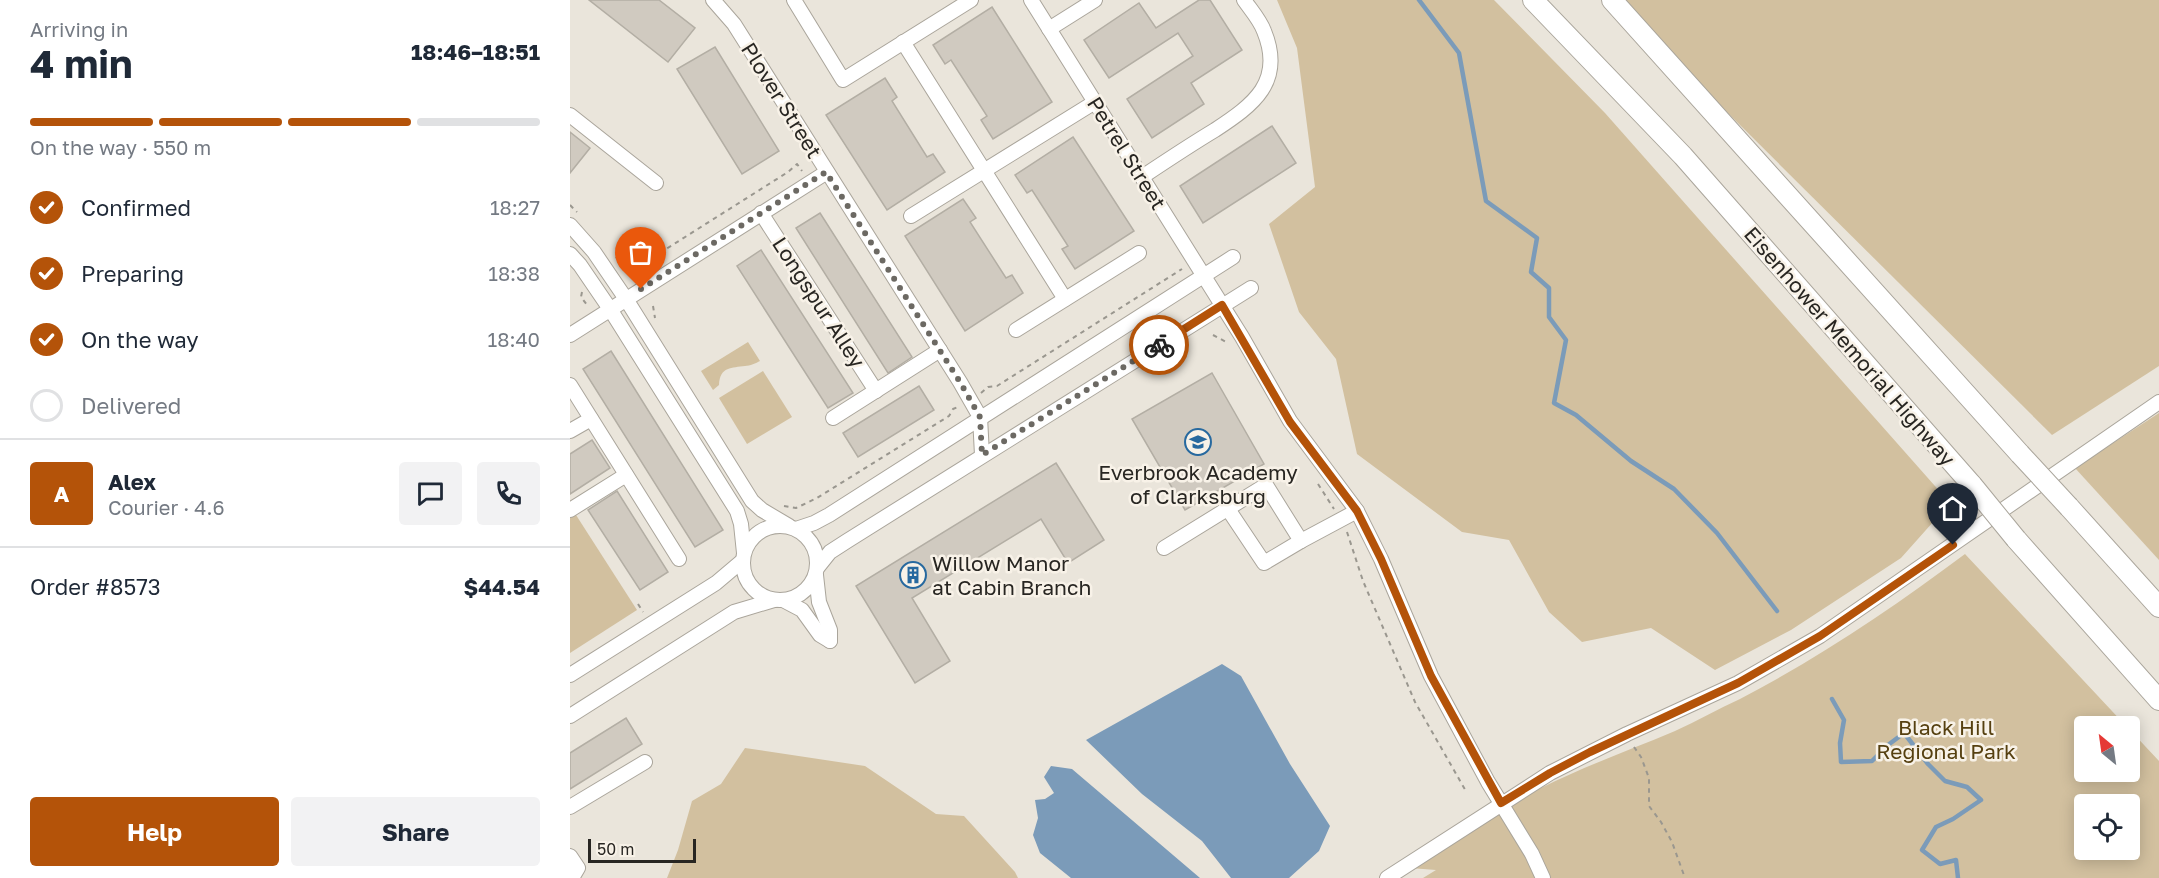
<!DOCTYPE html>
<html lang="en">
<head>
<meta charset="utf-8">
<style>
	body { margin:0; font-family:"Golos Text",sans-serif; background:#f2f2f3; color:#1f2937; height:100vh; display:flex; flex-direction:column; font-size:22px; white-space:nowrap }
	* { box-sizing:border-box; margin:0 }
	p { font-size:20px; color:#747a83 }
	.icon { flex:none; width:33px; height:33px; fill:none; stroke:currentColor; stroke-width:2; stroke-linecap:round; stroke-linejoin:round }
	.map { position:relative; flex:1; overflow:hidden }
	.details { display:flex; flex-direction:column; background:#fff; width:570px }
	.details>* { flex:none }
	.needle { width:39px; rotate:331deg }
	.fabs { position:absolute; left:1504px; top:716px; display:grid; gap:12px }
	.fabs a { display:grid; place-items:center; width:66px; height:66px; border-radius:6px; background:#fff; box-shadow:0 3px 15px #0003; font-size:30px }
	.scale { position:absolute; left:18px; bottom:15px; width:108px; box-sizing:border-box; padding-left:6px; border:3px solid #282622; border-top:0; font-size:16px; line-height:21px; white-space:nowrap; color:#282622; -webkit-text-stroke:4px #f8f2e8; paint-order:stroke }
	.pin { position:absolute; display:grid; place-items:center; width:51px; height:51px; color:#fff; margin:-62px -26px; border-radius:50% 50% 50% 0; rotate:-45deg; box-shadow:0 0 6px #0007 }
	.pin .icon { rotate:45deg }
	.courier { position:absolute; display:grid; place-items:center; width:60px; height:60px; margin:-30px; border:4px solid #b45309; border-radius:50%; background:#fff; color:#222; box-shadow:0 2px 8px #0007 }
	.head em { font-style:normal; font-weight:700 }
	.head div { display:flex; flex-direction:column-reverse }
	.head { display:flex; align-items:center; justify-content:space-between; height:102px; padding:0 30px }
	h1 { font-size:39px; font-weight:700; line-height:45px }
	.bar { display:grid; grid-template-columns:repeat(4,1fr); gap:9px 6px; align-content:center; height:72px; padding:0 30px }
	.bar i { height:8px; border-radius:4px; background:#e0e1e3 }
	.bar .on { background:#b45309 }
	.bar p { grid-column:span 4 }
	.line { display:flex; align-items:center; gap:15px; padding:0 30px; border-top:2px solid #e0e1e3 }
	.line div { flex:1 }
	.round { display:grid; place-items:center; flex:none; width:63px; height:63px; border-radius:6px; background:#f2f2f3 }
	ol { padding:0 30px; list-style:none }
	li { display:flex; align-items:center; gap:18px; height:66px }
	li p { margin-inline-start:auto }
	li .icon { padding:6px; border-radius:50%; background:#b45309; color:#fff; stroke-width:4 }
	li:last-child { color:#747a83 }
	li i { width:33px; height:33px; border:3px solid #e0e1e3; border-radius:50% }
	.action { display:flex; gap:12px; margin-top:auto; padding:12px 30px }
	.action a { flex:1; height:69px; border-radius:6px; background:#b45309; color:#fff; font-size:24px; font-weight:700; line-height:69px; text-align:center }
	.action a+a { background:#f2f2f3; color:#1f2937 }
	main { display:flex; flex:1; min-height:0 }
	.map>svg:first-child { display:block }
	.green { fill:#d2c09f; fill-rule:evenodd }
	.water { fill:#7b9bb9 }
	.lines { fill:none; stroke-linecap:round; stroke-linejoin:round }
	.stream { stroke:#7b9bb9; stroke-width:4.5 }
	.building { fill:#d0cac0; stroke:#b3aea4; stroke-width:1.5 }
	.minor-casing { stroke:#aaa59b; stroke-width:16 }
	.highway-casing { stroke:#aaa59b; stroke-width:22 }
	.path { stroke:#9a978f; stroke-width:2; stroke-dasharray:4.5 4.5; stroke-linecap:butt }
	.minor { stroke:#fff; stroke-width:14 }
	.highway { stroke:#fff; stroke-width:20 }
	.highway-bridge-casing { stroke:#aaa59b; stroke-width:22; stroke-linecap:butt }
	.highway-bridge { stroke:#fff; stroke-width:20 }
	.done { stroke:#6c6963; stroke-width:6; stroke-dasharray:0 10.8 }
	.route { stroke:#b45309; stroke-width:8 }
	.labels { text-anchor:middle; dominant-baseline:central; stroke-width:5; stroke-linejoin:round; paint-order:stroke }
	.street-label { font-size:21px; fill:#282622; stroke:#f8f2e8 }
	.poi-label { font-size:21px; fill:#282622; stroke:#f8f2e8 }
	.park-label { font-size:21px; fill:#564010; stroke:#f8f2e8 }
</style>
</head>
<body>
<main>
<section class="details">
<div class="head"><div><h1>4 min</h1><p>Arriving in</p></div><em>18:46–18:51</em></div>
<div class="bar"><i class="on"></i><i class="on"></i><i class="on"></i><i></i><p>On the way · 550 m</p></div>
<ol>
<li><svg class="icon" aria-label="check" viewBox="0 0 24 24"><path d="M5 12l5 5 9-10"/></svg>Confirmed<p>18:27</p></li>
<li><svg class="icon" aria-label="check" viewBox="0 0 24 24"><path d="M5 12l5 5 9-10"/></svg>Preparing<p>18:38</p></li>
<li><svg class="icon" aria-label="check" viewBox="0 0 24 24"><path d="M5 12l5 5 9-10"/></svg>On the way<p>18:40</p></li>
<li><i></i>Delivered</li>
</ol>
<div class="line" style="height:108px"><b class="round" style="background:#b45309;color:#fff">A</b><div><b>Alex</b><p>Courier · 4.6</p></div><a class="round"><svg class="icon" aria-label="chat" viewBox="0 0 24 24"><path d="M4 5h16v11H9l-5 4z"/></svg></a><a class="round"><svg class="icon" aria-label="phone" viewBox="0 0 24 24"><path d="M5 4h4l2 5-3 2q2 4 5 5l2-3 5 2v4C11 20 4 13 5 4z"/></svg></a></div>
<div class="line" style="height:78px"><div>Order #8573</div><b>$44.54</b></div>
<div class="action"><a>Help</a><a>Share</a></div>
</section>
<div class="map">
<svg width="1589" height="878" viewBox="0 0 1589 878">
	<rect width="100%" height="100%" fill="#eae5db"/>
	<g class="green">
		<path d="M707,0H924L1035,113L1380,503L1331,558L1221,630L1145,670L1081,628L1012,642L979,612L939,540L892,532L787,454L766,359L729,312L699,224L745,187L727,48Z"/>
		<path d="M1044,0H1589V366L1482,435Z"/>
		<path d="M178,342L190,361C186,363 180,366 175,366C162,368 150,366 149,385L143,390L131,371Z"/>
		<path d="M193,371L222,417L177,444L149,398Z"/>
		<path d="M1589,413V560L1505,468Z"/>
		<path d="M6,515L67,610L0,653V518Z"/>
		<path d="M1395,554L1556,726H1515V771H1560V730L1589,761V878H853L866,870L840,868C882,840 925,811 971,788C1015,766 1060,750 1105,731C1127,721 1148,709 1170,699C1249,658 1324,607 1395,554ZM1515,804H1560V849H1515Z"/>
		<path d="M175,748L295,766L366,814L394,816L445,872L448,878H97L108,850L122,801L151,784Z"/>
	</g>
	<g class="water">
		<path d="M652,664L671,676L720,764L760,826L749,851L719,878H661L632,841L572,794L516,740Z"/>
		<path d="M481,766L502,769L630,878H501L470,853L463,835L468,818L465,800L475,799L484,793L474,777Z"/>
	</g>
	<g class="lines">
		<g class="stream">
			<path d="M849,0L889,53L916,201L967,238L961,272L979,288V317L996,340L984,403L1006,415L1061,461L1104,489L1147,533L1207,611"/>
			<path d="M1262,699L1274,720L1270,743L1271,762L1302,761L1318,745L1334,733L1358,764L1375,781L1397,787L1411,800L1383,819L1366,827L1352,850L1370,864L1386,860L1388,878"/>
		</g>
	</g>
	<g class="building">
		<path d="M19,0H89L125,28L98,62Z"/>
		<path d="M629,0H640L672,50L621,83L634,104L582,138L557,99L623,56L608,33L539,78L514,40L569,3L586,28Z"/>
		<path d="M422,7L482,102L423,139L411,120L417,116L381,60L375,64L363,45Z"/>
		<path d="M145,47L209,151L172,174L107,69Z"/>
		<path d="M315,78L327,97L322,101L357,157L363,154L375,172L317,210L256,115Z"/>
		<path d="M702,126L726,163L633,223L610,186Z"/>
		<path d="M0,132L20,148L0,173Z"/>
		<path d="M503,137L564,231L505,269L492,249L498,246L462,190L457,193L445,175Z"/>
		<path d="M393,199L406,218L400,222L436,278L442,275L453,293L395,331L335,236Z"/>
		<path d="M250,213L342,357L318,373L226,228Z"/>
		<path d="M191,250L283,393L258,408L167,266Z"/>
		<path d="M41,351L153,530L125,547L13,369Z"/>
		<path d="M642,373L694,464L615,510L562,419Z"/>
		<path d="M349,386L364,410L288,457L273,433Z"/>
		<path d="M22,440L40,468L0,494V454Z"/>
		<path d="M486,463L534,540L498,563L471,519L342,598L380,661L345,683L286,586Z"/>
		<path d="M47,491L98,572L70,590L18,510Z"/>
		<path d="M56,718L72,744L0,789V753Z"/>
	</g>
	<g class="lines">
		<defs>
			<g id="minor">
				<path d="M143,0L164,24L390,382L410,417L412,455"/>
				<path d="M224,0L273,80L401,0"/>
				<path d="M461,0L672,337L720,421L787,511L811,559L861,676L918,782L962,854L973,878"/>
				<path d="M479,29L525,0"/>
				<path d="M333,42L495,299"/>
				<path d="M0,115L86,183"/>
				<path d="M572,177C596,161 620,145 645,130C683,105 715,82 694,31C690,20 681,10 674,0"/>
				<path d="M191,213L306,391"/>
				<path d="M341,216L525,102"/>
				<path d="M0,225L24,252L56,299L182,501L192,510L219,526"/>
				<path d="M0,254L10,265L40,309L167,511L171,524L174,553"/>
				<path d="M446,330L569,253"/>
				<path d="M0,335L257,172"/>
				<path d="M0,385L109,559"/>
				<path d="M263,418L370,350"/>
				<path d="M0,431L21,419"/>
				<path d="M658,509L694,563L731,541"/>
				<path d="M0,510L56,475"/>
				<circle cx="210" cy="563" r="37"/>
				<path d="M226,529L244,523L259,515L663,257"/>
				<path d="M594,548L696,485L731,541L787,511"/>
				<path d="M248,567L260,552L277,541L681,288"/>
				<path d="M246,575L249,602L260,630V641"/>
				<path d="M213,600L232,610L250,635L260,641"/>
				<path d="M0,675L146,583L172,561"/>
				<path d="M0,716L164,612L204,600"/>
				<path d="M0,807L75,762"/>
				<path d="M0,856L8,868L2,878"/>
				<path d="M817,878L980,773L1057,734L1168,683L1250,636L1589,402"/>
			</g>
			<g id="highway">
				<path d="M963,0L1113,156L1402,485"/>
				<path d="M1042,0L1450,454"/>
				<path d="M1499,507L1589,607"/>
				<path d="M1446,539L1589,700"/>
			</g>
		</defs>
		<use href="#minor" class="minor-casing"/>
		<use href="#highway" class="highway-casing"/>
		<g class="path">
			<path d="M0,205L7,212"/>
			<path d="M46,257L53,266L58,268L61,276"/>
			<path d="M58,268H66L218,172L227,164L232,171"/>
			<path d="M12,292L11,297L17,305"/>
			<path d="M83,306L85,318"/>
			<path d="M643,335L658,343"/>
			<path d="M411,393L418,387L427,386L612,269"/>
			<path d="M748,484L764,509"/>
			<path d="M214,506L226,508L247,498L379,416L383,409L388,407"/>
			<path d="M777,532L793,581L845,702L897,793"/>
			<path d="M68,604L73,612"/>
			<path d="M1064,747L1071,757L1079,778V806L1091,822L1102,842L1115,878"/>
		</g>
		<use href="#minor" class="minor"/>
		<use href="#highway" class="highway"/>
		<defs>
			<g id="highway-bridge">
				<path d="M1450,454L1499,507"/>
				<path d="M1402,485L1446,539"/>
			</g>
		</defs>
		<use href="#highway-bridge" class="highway-bridge-casing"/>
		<use href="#highway-bridge" class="highway-bridge"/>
	</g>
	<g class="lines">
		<path class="done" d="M71,289L256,172L390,382L410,417L412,455L589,345"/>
		<path class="route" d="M589,345L652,305L720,422L787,511L811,559L861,676L931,803L980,773L1020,752L1168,683L1250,636L1383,545"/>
	</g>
	<defs>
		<symbol id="school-ring" viewBox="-11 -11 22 22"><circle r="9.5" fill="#f8f2e8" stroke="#27699f" stroke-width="1.5"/><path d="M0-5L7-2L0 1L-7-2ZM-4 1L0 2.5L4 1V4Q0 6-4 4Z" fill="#27699f"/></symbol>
		<symbol id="building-ring" viewBox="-11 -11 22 22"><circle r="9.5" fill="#f8f2e8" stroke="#27699f" stroke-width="1.5"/><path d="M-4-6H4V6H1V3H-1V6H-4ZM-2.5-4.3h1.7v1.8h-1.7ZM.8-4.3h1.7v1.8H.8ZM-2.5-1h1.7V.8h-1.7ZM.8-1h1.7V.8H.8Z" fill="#27699f"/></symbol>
	</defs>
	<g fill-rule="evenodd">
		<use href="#school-ring" x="613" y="427" width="30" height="30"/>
		<use href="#building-ring" x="328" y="560" width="30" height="30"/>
	</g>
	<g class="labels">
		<g class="street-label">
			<text transform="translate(212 100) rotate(58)">Plover Street</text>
			<text transform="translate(557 153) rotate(58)">Petrel Street</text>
			<text transform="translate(249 302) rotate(57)">Longspur Alley</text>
			<text transform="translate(1280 346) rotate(49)">Eisenhower Memorial Highway</text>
		</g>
		<g class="poi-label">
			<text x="628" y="472">Everbrook Academy<tspan x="628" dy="24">of Clarksburg</tspan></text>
			<text x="362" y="563" text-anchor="start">Willow Manor<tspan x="362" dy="24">at Cabin Branch</tspan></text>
		</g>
		<g class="park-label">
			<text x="1376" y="727">Black Hill<tspan x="1376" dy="24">Regional Park</tspan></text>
		</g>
	</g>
</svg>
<div class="fabs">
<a><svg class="needle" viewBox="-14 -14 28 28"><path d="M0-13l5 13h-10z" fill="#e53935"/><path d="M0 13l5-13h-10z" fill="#747a83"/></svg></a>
<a><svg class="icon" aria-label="locate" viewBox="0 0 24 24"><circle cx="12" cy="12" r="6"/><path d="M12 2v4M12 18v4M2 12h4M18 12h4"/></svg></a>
</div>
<div class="scale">50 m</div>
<div class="pin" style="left:71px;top:289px;background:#ea580c"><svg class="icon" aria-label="bag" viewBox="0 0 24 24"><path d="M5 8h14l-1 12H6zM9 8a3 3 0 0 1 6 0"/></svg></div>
<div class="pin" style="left:1383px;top:545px;background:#1f2937"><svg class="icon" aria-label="home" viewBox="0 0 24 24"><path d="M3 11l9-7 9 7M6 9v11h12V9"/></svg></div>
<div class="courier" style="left:589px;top:345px"><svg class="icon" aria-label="bike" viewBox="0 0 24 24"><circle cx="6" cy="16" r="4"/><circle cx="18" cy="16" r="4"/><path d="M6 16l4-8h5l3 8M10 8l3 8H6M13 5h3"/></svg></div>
</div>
</main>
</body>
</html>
